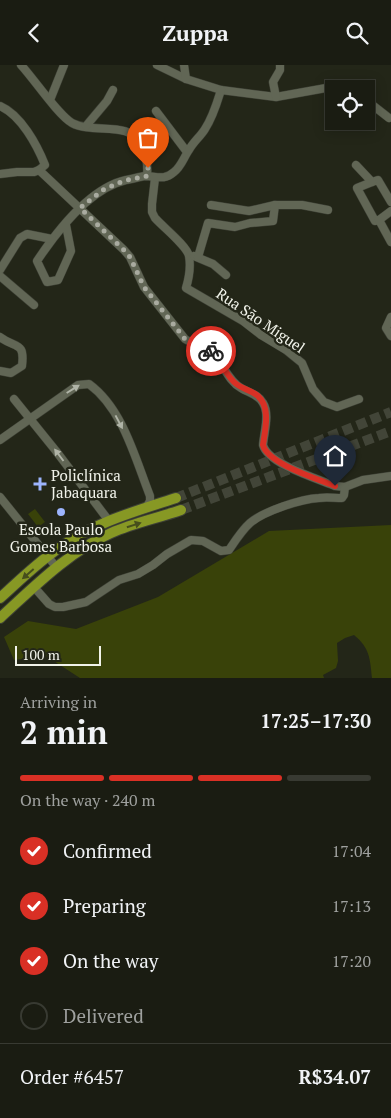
<!DOCTYPE html>
<html lang="en">
<head>
<meta charset="utf-8">
<style>
	body { margin:0; font-family:"PT Serif",serif; background:#23251b; color:#f1f3f6; height:100vh; display:flex; flex-direction:column; font-size:19px; white-space:nowrap }
	* { box-sizing:border-box; margin:0 }
	p { font-size:16px; color:#9fa19f }
	.icon { flex:none; width:28px; height:28px; fill:none; stroke:currentColor; stroke-width:2; stroke-linecap:round; stroke-linejoin:round }
	.map { position:relative; height:613px; overflow:hidden }
	.side { display:flex; flex-direction:column; background:#1a1c12; flex:1 }
	.side>* { flex:none }
	.buttons { position:absolute; left:325px; top:15px; display:grid; gap:10px }
	.buttons a { display:grid; place-items:center; width:50px; height:50px; border-radius:0px; background:#1a1c12; box-shadow:0 2px 12px #0003,0 0 0 1px #383a32; font-size:25px }
	.scale { position:absolute; left:15px; bottom:12px; width:86px; box-sizing:border-box; padding-left:5px; border:2px solid #f1f3ea; border-top:0; font-size:14px; line-height:18px; white-space:nowrap; color:#f1f3ea; -webkit-text-stroke:4px #232618; paint-order:stroke }
	.pin { position:absolute; display:grid; place-items:center; width:42px; height:42px; color:#fff; margin:-51px -21px; border-radius:50% 50% 50% 0; rotate:-45deg; box-shadow:0 0 5px #0007 }
	.pin .icon { rotate:45deg }
	.courier { position:absolute; display:grid; place-items:center; width:50px; height:50px; margin:-25px; border:4px solid #d93025; border-radius:50%; background:#fff; color:#222; box-shadow:0 1px 6px #0007 }
	.overview em { font-style:normal; font-weight:600 }
	.overview div { display:flex; flex-direction:column-reverse }
	.overview { display:flex; align-items:center; justify-content:space-between; height:85px; padding:0 20px }
	h1 { font-size:32px; font-weight:600; line-height:38px }
	.bar { display:grid; grid-template-columns:repeat(4,1fr); gap:8px 5px; align-content:center; height:60px; padding:0 20px }
	.bar i { height:6px; border-radius:4px; background:#383a32 }
	.bar .selected { background:#d93025 }
	.bar p { grid-column:span 4 }
	.line { display:flex; align-items:center; gap:12px; padding:0 20px; border-top:1px solid #383a32 }
	.line div { flex:1 }
	ol { padding:0 20px; list-style:none }
	li { display:flex; align-items:center; gap:15px; height:55px }
	li p { margin-inline-start:auto }
	li .icon { padding:5px; border-radius:50%; background:#d93025; color:#fff; stroke-width:4 }
	li:last-child { color:#9fa19f }
	li i { width:28px; height:28px; border:2px solid #383a32; border-radius:50% }
	header { display:flex; justify-content:space-between; align-items:center; height:65px; padding:0 20px; background:#1a1c12; font-size:22px; font-weight:600 }
	.map>svg:first-child { display:block }
	.green { fill:#394209 }
	.lines { fill:none; stroke-linecap:round; stroke-linejoin:round }
	.major-tunnel { stroke:#424538; stroke-width:10; stroke-dasharray:10 5; stroke-linecap:butt }
	.minor-casing { stroke:#3e4136; stroke-width:9 }
	.major-casing { stroke:#3e4136; stroke-width:12 }
	.minor { stroke:#616655; stroke-width:8 }
	.major { stroke:#879824; stroke-width:10 }
	.oneway { fill:#b0b4a7 }
	.oneway2 { fill:#464e1c }
	.done { stroke:#a9aba0; stroke-width:5; stroke-dasharray:0 9 }
	.route { stroke:#d93025; stroke-width:6 }
	.poi-dot { fill:#9cb4fd; stroke:#232618; stroke-width:2 }
	.labels { text-anchor:middle; dominant-baseline:central; stroke-width:5; stroke-linejoin:round; paint-order:stroke }
	.street-label { font-size:15px; fill:#f1f3ea; stroke:#232618 }
	.poi-label { font-size:15px; fill:#f1f3ea; stroke:#232618; text-anchor:start }
</style>
</head>
<body>
<header><svg class="icon" aria-label="back" viewBox="0 0 24 24"><path d="M15 5l-7 7 7 7"/></svg>Zuppa<svg class="icon" aria-label="search" viewBox="0 0 24 24"><circle cx="10" cy="10" r="6"/><path d="M15 15l6 6"/></svg></header>
<div class="map">
<svg width="391" height="613" viewBox="0 0 391 613">
	<rect width="100%" height="100%" fill="#232618"/>
	<g class="green">
		<path d="M35,444L45,457L38,462L28,449Z"/>
		<path d="M391,460V613H372C370,594 370,583 354,570L345,573L337,578L338,596L336,603L323,610L324,613H80L46,591L14,595L4,572L28,556L76,564L158,532L269,466Z"/>
	</g>
	<g class="lines">
		<g class="major-tunnel">
			<path d="M176,433L391,347"/>
			<path d="M181,445L391,366"/>
		</g>
		<defs>
			<g id="minor">
				<path d="M21,0C34,14 58,50 72,58C94,70 130,54 142,81C146,90 148,101 147,111"/>
				<path d="M157,0L186,14L221,25L276,32L326,23L347,24"/>
				<path d="M184,0L186,14"/>
				<path d="M276,32L273,17L280,5V0"/>
				<path d="M50,35L64,0"/>
				<path d="M366,35L389,53"/>
				<path d="M0,41C21,50 37,80 45,100L39,105"/>
				<path d="M156,46L187,87"/>
				<path d="M86,61L107,36L113,25"/>
				<path d="M356,100L372,117L378,115L391,137"/>
				<path d="M0,109L17,107H34L39,105L124,185L130,192L144,222L185,274C194,280 204,280 212,287C223,298 228,316 241,323C249,328 258,329 263,338C270,349 264,367 263,380C268,399 318,414 335,421L345,422L363,415L391,411"/>
				<path d="M155,113L152,139V147L155,153C163,162 187,181 189,191C191,202 189,213 186,223L243,256L261,270L286,285L302,298L313,324L324,337L337,342L359,334"/>
				<path d="M372,117L357,123L375,156L379,155"/>
				<path d="M211,140L249,146L275,140H302L328,145"/>
				<path d="M391,146L379,155L391,177"/>
				<path d="M66,160L71,186L58,215L47,217L37,196C57,166 90,123 126,115C132,114 139,112 145,111C156,111 164,116 174,107C181,102 184,92 189,85C193,77 201,71 205,64C213,52 217,38 221,25"/>
				<path d="M194,191L213,199L226,210"/>
				<path d="M198,192L208,158L235,162L250,158L273,156L275,140"/>
				<path d="M0,205L20,173L27,169L52,174"/>
				<path d="M0,211L34,240"/>
				<path d="M391,252L386,263L391,271"/>
				<path d="M0,272C16,284 25,276 22,301L11,308L0,306"/>
				<path d="M14,334L56,386L109,456"/>
				<path d="M0,375L78,320L89,319C123,344 135,393 150,431V436L146,443"/>
				<path d="M0,432L57,503"/>
				<path d="M34,522L49,539L55,542H63L86,537L119,515L138,509L153,500L167,489L191,475L203,476L221,486L229,485C235,476 242,465 250,458C264,446 301,434 319,433C326,432 334,433 342,433L344,430L345,422"/>
			</g>
			<g id="major">
				<path d="M0,533C19,516 38,497 59,483C93,458 136,446 176,433"/>
				<path d="M0,553C34,522 68,487 111,468C133,458 158,453 181,445"/>
			</g>
		</defs>
		<use href="#minor" class="minor-casing"/>
		<use href="#major" class="major-casing"/>
		<use href="#minor" class="minor"/>
		<use href="#major" class="major"/>
	</g>
	<defs><path id="oneway-solid" d="M-6-.8H1V-3.2L6.5 0L1 3.2V.8H-6Z" transform="scale(1.25)"/></defs>
	<g class="oneway">
		<use href="#oneway-solid" transform="translate(73 324) rotate(-32)"/>
		<use href="#oneway-solid" transform="translate(119 357) rotate(62)"/>
		<use href="#oneway-solid" transform="translate(59 390) rotate(-127)"/>
	</g>
	<g class="oneway2">
		<use href="#oneway-solid" transform="translate(134 460) rotate(-18)"/>
		<use href="#oneway-solid" transform="translate(28 509) rotate(139)"/>
	</g>
	<g class="lines">
		<path class="done" d="M148,103L147,111L123,116L103,125L80,143L124,185L130,192L144,222L185,274C193,279 202,281 211,286"/>
		<path class="route" d="M211,286C220,295 225,308 234,317C241,324 251,325 258,331C271,343 265,365 263,380C268,399 318,414 335,421"/>
	</g>
	<g class="poi-dot">
		<path d="M37.5 411.5h5v5h5v5h-5v5h-5v-5h-5v-5h5z"/>
		<circle cx="61" cy="447" r="5"/>
	</g>
	<g class="labels">
		<g class="street-label">
			<text transform="translate(261 255) rotate(34)">Rua São Miguel</text>
		</g>
		<g class="poi-label">
			<text x="51" y="410">Policlínica<tspan x="51" dy="17">Jabaquara</tspan></text>
			<text x="61" y="464" text-anchor="middle">Escola Paulo<tspan x="61" dy="17">Gomes Barbosa</tspan></text>
		</g>
	</g>
</svg>
<div class="buttons">
<a><svg class="icon" aria-label="locate" viewBox="0 0 24 24"><circle cx="12" cy="12" r="6"/><path d="M12 2v4M12 18v4M2 12h4M18 12h4"/></svg></a>
</div>
<div class="scale">100 m</div>
<div class="pin" style="left:148px;top:103px;background:#ea580c"><svg class="icon" aria-label="bag" viewBox="0 0 24 24"><path d="M5 8h14l-1 12H6zM9 8a3 3 0 0 1 6 0"/></svg></div>
<div class="pin" style="left:335px;top:421px;background:#1f2937"><svg class="icon" aria-label="home" viewBox="0 0 24 24"><path d="M3 11l9-7 9 7M6 9v11h12V9"/></svg></div>
<div class="courier" style="left:211px;top:286px"><svg class="icon" aria-label="bike" viewBox="0 0 24 24"><circle cx="6" cy="16" r="4"/><circle cx="18" cy="16" r="4"/><path d="M6 16l4-8h5l3 8M10 8l3 8H6M13 5h3"/></svg></div>
</div>
<section class="side">
<div class="overview"><div><h1>2 min</h1><p>Arriving in</p></div><em>17:25–17:30</em></div>
<div class="bar"><i class="selected"></i><i class="selected"></i><i class="selected"></i><i></i><p>On the way · 240 m</p></div>
<ol>
<li><svg class="icon" aria-label="check" viewBox="0 0 24 24"><path d="M5 12l5 5 9-10"/></svg>Confirmed<p>17:04</p></li>
<li><svg class="icon" aria-label="check" viewBox="0 0 24 24"><path d="M5 12l5 5 9-10"/></svg>Preparing<p>17:13</p></li>
<li><svg class="icon" aria-label="check" viewBox="0 0 24 24"><path d="M5 12l5 5 9-10"/></svg>On the way<p>17:20</p></li>
<li><i></i>Delivered</li>
</ol>
<div class="line" style="height:65px"><div>Order #6457</div><b>R$34.07</b></div>
</section>
</body>
</html>
